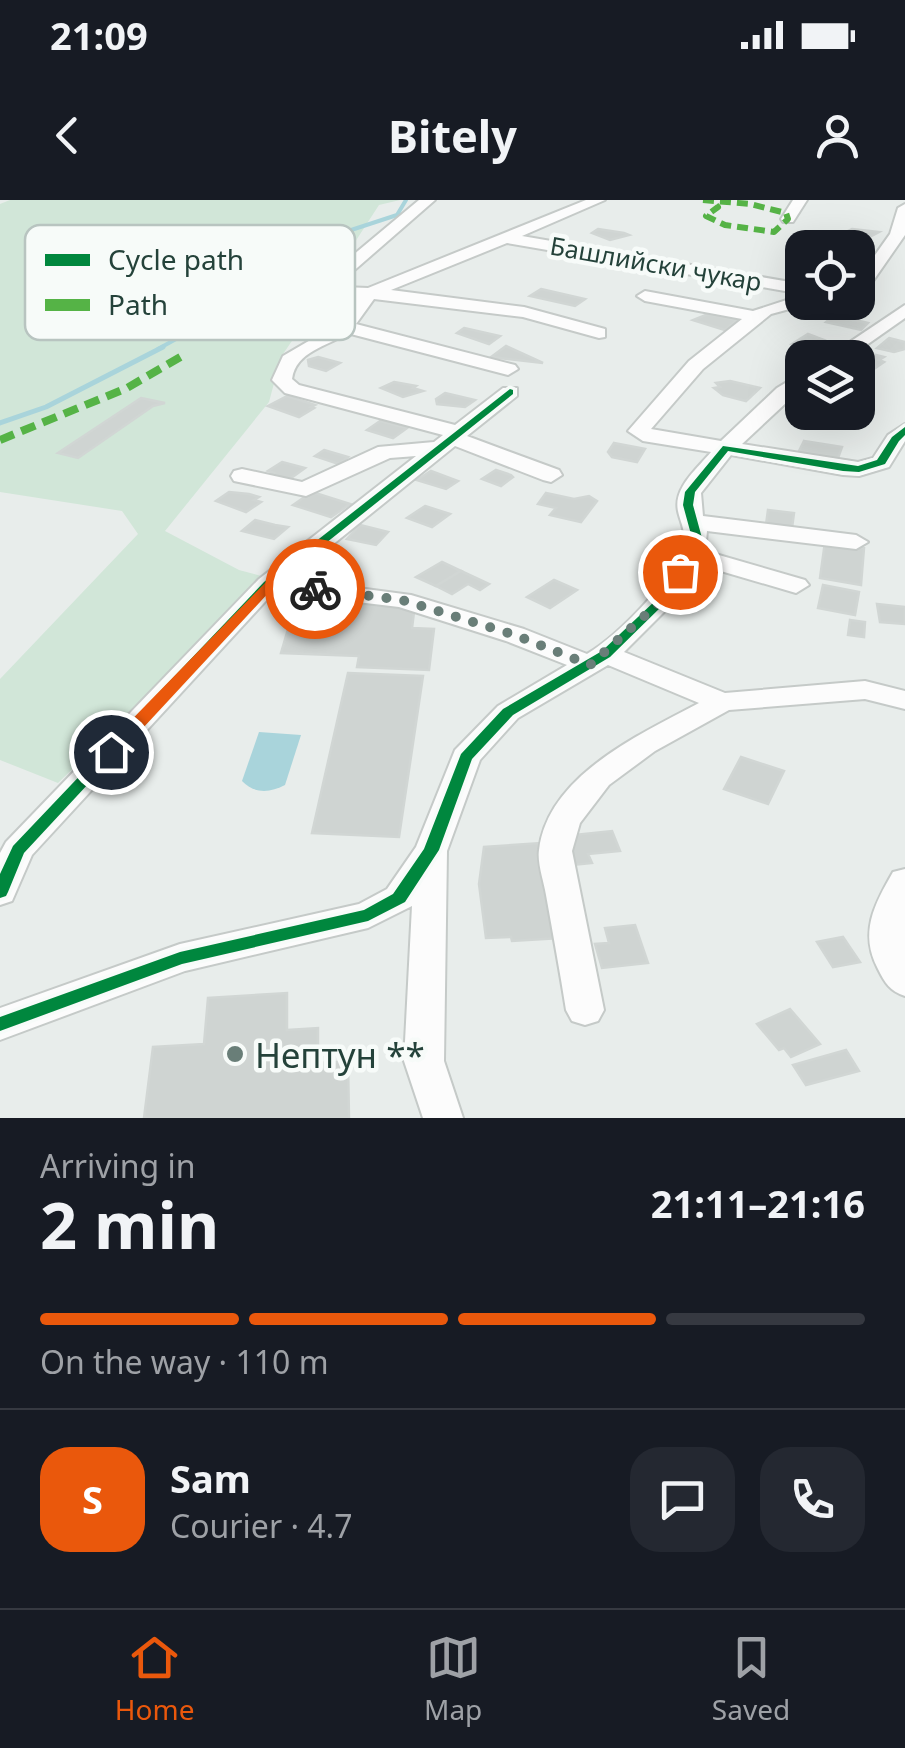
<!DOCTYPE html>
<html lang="en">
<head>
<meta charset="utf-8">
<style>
	body { margin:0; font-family:"Noto Sans",sans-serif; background:#242831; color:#f1f3f6; height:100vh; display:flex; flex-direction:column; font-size:38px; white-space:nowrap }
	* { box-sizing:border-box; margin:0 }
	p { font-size:32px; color:#9ea1a6 }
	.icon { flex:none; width:55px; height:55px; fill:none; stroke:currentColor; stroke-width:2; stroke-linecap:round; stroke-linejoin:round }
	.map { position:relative; height:918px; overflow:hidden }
	.sheet { display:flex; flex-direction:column; background:#171b24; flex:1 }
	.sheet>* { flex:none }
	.fabs { position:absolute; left:785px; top:30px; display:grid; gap:20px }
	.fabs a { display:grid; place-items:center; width:90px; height:90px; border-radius:20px; background:#171b24; box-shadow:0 10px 40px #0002; font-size:50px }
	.pin { position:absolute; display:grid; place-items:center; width:85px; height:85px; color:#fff; margin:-42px; border:5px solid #fff; border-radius:50%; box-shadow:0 2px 10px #0007 }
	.courier { position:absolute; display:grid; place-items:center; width:100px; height:100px; margin:-50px; border:8px solid #ea580c; border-radius:50%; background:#fff; color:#222; box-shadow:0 2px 12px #0007 }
	.head em { font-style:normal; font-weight:700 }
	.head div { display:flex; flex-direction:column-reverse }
	.head { display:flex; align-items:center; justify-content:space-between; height:170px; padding:0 40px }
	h1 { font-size:65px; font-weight:700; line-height:75px }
	.bar { display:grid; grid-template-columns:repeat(4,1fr); gap:15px 10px; align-content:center; height:120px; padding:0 40px }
	.bar i { height:12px; border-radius:8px; background:#363941 }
	.bar .on { background:#ea580c }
	.bar p { grid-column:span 4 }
	.line { display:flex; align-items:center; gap:25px; padding:0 40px; border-top:2px solid #363941 }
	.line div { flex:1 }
	.round { display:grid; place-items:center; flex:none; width:105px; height:105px; border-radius:30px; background:#242831 }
	.status { display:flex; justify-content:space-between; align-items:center; height:70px; padding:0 50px; background:#171b24; direction:ltr }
	.status svg { height:28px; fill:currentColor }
	header { display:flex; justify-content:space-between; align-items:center; height:130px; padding:0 40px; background:#171b24; font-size:45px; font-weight:700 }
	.dock { display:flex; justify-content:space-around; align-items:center; height:140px; border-top:2px solid #363941; background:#171b24; font-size:28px; color:#9ea1a6 }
	.dock a { display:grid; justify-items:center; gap:5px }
	.dock .on { color:#ea580c }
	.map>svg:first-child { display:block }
	.green { fill:#d1e6d8 }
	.water { fill:#a9d4db }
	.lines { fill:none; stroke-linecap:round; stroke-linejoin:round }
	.stream-far1 { stroke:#a9d4db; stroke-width:4 }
	.stream { stroke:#a9d4db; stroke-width:5 }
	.building { fill:#cfd4d2; stroke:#d1d6d4; stroke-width:2.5 }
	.minor-casing { stroke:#c5cac8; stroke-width:4 }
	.minor { fill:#fcfcfc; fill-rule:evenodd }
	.quiet-far1 { stroke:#55b346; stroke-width:6; stroke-dasharray:11 6; stroke-linecap:butt }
	.quiet { stroke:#55b346; stroke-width:8; stroke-dasharray:15 8; stroke-linecap:butt }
	.cycleway-casing { stroke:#f7fbf9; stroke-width:7 }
	.cycleway { fill:#00873e; fill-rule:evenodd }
	.route { fill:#ea580c }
	.done { stroke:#697e78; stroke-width:10; stroke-dasharray:0 18 }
	.poi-dot { fill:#697e78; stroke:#f7fbf9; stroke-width:4 }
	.labels { text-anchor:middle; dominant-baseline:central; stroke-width:9; stroke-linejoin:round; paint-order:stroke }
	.far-street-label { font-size:25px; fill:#24423a; stroke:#f7fbf9 }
	.near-poi-label { font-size:35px; fill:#24423a; stroke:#f7fbf9; text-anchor:start }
	.key { fill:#f7fbf9; stroke:#b8c4c0; stroke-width:2.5 }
	.key-label { font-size:28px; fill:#24423a }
</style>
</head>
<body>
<div class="status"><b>21:09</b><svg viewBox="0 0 49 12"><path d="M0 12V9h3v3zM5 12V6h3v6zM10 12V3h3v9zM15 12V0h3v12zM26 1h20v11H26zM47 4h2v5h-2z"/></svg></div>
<header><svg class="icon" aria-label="back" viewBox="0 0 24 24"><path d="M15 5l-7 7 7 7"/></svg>Bitely<svg class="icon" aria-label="person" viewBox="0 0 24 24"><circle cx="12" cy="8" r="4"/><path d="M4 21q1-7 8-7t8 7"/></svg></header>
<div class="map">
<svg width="905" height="918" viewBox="0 0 905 918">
	<rect width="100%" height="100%" fill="#e8edeb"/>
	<path class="green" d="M10,0H400L379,5L329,82L332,98L298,132L281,157L269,202L165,331L239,370L269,378L58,583L0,560V479L138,334L122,311L0,292V4Z"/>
	<path class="water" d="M259,532L301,535L285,585C270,593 254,594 242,581Z"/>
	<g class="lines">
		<path class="stream-far1" d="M158,149L252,97L289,66L342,33L397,15L406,0"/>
		<path class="stream" d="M0,223L46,207L163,147"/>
	</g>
	<g class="building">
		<path d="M598,29L624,33L629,35L610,40L592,33Z"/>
		<path d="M852,29L879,32L862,41L840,35Z"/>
		<path d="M541,89L585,99L575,106L530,96Z"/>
		<path d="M708,114L737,120L725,130L693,120Z"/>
		<path d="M834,115L868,123L861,130L826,122Z"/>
		<path d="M464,128L500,136L489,144L457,133Z"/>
		<path d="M808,134L824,140L817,144L827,147L820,151L792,144Z"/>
		<path d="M889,138L905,142V149L894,152L877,148Z"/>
		<path d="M506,146L543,163L491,157Z"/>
		<path d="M868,153L884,157L879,160L884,162L874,169L858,165Z"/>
		<path d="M318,157L340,163L326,171L309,166L308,160Z"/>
		<path d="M730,181L760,188L746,201L723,195L714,188L720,187L716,183Z"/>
		<path d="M394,182L416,186L413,188L423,191L403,197L381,188Z"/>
		<path d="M445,193L475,200L465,207L437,204L436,199Z"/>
		<path d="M287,196L315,205L311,207L314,208L299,217L268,206Z"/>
		<path d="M141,198L165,203L153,206L78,258L58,253Z"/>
		<path d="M380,221L407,228L393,238L367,230Z"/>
		<path d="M804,241L842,247L838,258L799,251Z"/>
		<path d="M614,243L645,249L637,262L612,257L608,252Z"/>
		<path d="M324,250L348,257L339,264L315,256Z"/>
		<path d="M282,262L305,268L284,283L268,277L274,273L268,271Z"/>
		<path d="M496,270L511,275L513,277L501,286L482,279Z"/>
		<path d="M431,271L458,281L446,289L417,280Z"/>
		<path d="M229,292L249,294L259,297L254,300L261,302L246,312L216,301Z"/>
		<path d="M312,292L350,304L331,317L293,305Z"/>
		<path d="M546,293L574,299L589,296L597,301L581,322L550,315L556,308L538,304Z"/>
		<path d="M425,306L450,314L432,327L407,318Z"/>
		<path d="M768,310L794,313L792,328L766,325Z"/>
		<path d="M255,320L275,325L288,327L274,339L242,331Z"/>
		<path d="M360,325L388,332L376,345L347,339Z"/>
		<path d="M825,342L864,348L861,385L820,378Z"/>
		<path d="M442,362L461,371L436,386L416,377Z"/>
		<path d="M461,371L489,384L480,390L468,384L452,394L436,386Z"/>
		<path d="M554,380L577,390L550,408L527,397Z"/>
		<path d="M823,385L859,392L855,415L818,408Z"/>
		<path d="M313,401L415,404L412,428L434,429L429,470L357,467L359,456L281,453L293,412H310Z"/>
		<path d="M877,404L905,407V424L880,422Z"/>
		<path d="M850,420L865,422L864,437L848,435Z"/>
		<path d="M348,473L423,476L399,637L312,633Z"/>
		<path d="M741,557L784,571L768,604L724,589Z"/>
		<path d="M612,631L620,651L588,654L592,663L573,665L564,636Z"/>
		<path d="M541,643L560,738L512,741L511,737L486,738L479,684L484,647Z"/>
		<path d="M635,725L648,763L602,768L595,744L609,743L605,728Z"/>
		<path d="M843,737L860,762L833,767L817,742Z"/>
		<path d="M287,793V830L318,828V863L348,861L349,918H144L153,847L204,844L208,798Z"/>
		<path d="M790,809L820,844L791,857L784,848L779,850L757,824Z"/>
		<path d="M846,850L859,871L806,885L793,865Z"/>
	</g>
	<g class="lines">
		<defs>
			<g id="minor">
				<path d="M419,0H435L342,81L343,87L368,88L586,0H605L522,36L802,84V94L507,43L391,90L524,107L605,129V137L599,138L523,117L374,99L356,124L515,165L518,169L508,175L347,133C327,147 296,151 292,179L299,185L455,225L503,188H517V196L467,236L559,270L562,275L551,282L543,280L455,246L290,379L411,395L524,429L587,454C617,436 676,378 684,342C686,332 680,321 678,311C673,288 697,269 711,252L643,241L628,231L689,161L742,119L645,101L637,96L645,91L753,111L802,95V102L808,104L771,114L703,169L651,229L721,241L777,188L802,173V188L742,244L858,262L873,258L888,235L905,224V241L889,267L859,276L843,275L731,255L701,293L703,316L856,335L868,342L856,349L707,331L705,351L805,380L809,385L796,393L697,364L669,407L624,452L725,493L865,481L905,491V509L865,499L729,510L655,551L609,585L580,623L572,651L604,810L598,821L585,825L572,821L566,810C560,772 553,734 546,695C544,682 537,663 539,650C548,575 641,534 699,503L608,465L518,518L480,560L447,651L444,861L463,918H423L404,861L412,706L368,728L185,771L0,840V808L180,744L359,704L387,689L416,647L455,550L498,506L567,465L506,441L399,407L274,392L32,655L12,701L0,705V653L6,642L259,379L416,256L390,258L306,296L234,281L231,276L234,271L242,269L302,282L378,247L434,242L443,235L285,193L272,180L283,156L331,128L356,98L332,96L324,86L328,76Z"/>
				<path d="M793,0H807L793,22H783L781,19Z"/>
				<path d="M905,4V35L864,94L858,95V79L890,34L898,8Z"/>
				<path d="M905,105V118L848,158H826Z"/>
				<path d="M905,669V796C890,791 885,783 878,769C859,733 874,705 893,672Z"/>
			</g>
		</defs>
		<use href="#minor" class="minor-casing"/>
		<use href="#minor" class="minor"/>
		<path class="quiet-far1" d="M703,0L750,4L786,13L788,19L774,32L725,25L706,16L718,7L714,3"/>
		<path class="quiet" d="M0,240L127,188L182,156"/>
		<defs>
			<g id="cycleway">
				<path d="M510,189L513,190V194L272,386L24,653L8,692L6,696L0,698V674L13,646L264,382Z"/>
				<path d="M905,227V235L899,241L885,264L859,272L843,271L728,251L695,292L693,305L702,338L697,355L664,404L610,457L513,515L472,559L439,650L405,702L368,721L182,764L0,831V817L180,752L364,710L393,694L424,649L461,554L503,509L602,451L656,400L685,355L692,338L683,305L685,292L723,246L858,266L877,260L892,237Z"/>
			</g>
		</defs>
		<use href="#cycleway" class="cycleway-casing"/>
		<use href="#cycleway" class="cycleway"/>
	</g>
	<path class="route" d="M268,380L315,384L322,389L315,393L272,389L117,556H105V547Z"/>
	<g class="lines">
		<path class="done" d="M315,389L402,400L515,435L590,465L660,402L680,372"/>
	</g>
	<circle class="poi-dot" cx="235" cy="854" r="10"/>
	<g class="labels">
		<g class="far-street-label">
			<text transform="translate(656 63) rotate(10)">Башлийски чукар</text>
		</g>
		<g class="near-poi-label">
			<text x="255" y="854">Нептун **</text>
		</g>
	</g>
	<rect x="25" y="25" width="330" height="115" rx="15" class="key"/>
	<rect x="45" y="54" width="45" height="12" fill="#00873e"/>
	<rect x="45" y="99" width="45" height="12" fill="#55b346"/>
	<g class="key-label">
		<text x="108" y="70">Cycle path</text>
		<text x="108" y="115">Path</text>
	</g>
</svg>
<div class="fabs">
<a><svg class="icon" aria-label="locate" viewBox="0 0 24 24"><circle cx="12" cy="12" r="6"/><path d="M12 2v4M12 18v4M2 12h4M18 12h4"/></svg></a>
<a><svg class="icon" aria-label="layers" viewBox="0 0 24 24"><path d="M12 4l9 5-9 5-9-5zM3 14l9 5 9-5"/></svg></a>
</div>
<div class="pin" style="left:680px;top:372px;background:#ea580c"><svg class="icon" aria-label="bag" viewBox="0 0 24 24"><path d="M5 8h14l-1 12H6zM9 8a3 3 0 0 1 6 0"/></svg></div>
<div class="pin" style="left:111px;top:552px;background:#1f2937"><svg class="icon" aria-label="home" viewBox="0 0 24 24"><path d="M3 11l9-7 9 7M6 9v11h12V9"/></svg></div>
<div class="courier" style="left:315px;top:389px"><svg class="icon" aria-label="bike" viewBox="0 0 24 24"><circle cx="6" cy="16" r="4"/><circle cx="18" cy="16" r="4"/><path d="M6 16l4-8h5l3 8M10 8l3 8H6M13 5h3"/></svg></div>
</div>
<section class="sheet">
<div class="head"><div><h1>2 min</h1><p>Arriving in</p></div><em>21:11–21:16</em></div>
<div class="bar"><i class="on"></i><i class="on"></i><i class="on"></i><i></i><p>On the way · 110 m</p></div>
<div class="line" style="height:180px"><b class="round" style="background:#ea580c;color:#fff">S</b><div><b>Sam</b><p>Courier · 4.7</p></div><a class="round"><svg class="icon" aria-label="chat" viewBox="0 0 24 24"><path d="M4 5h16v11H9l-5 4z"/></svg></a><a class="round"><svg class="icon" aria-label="phone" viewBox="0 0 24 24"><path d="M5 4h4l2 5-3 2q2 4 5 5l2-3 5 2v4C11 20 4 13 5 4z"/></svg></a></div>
</section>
<nav class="dock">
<a class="on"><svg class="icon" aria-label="home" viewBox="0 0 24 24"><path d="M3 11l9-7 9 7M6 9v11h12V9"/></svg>Home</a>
<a><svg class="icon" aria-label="map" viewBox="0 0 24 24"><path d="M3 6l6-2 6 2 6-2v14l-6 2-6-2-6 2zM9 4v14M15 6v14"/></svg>Map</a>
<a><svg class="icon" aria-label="saved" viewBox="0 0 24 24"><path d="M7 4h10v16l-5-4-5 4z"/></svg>Saved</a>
</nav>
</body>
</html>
